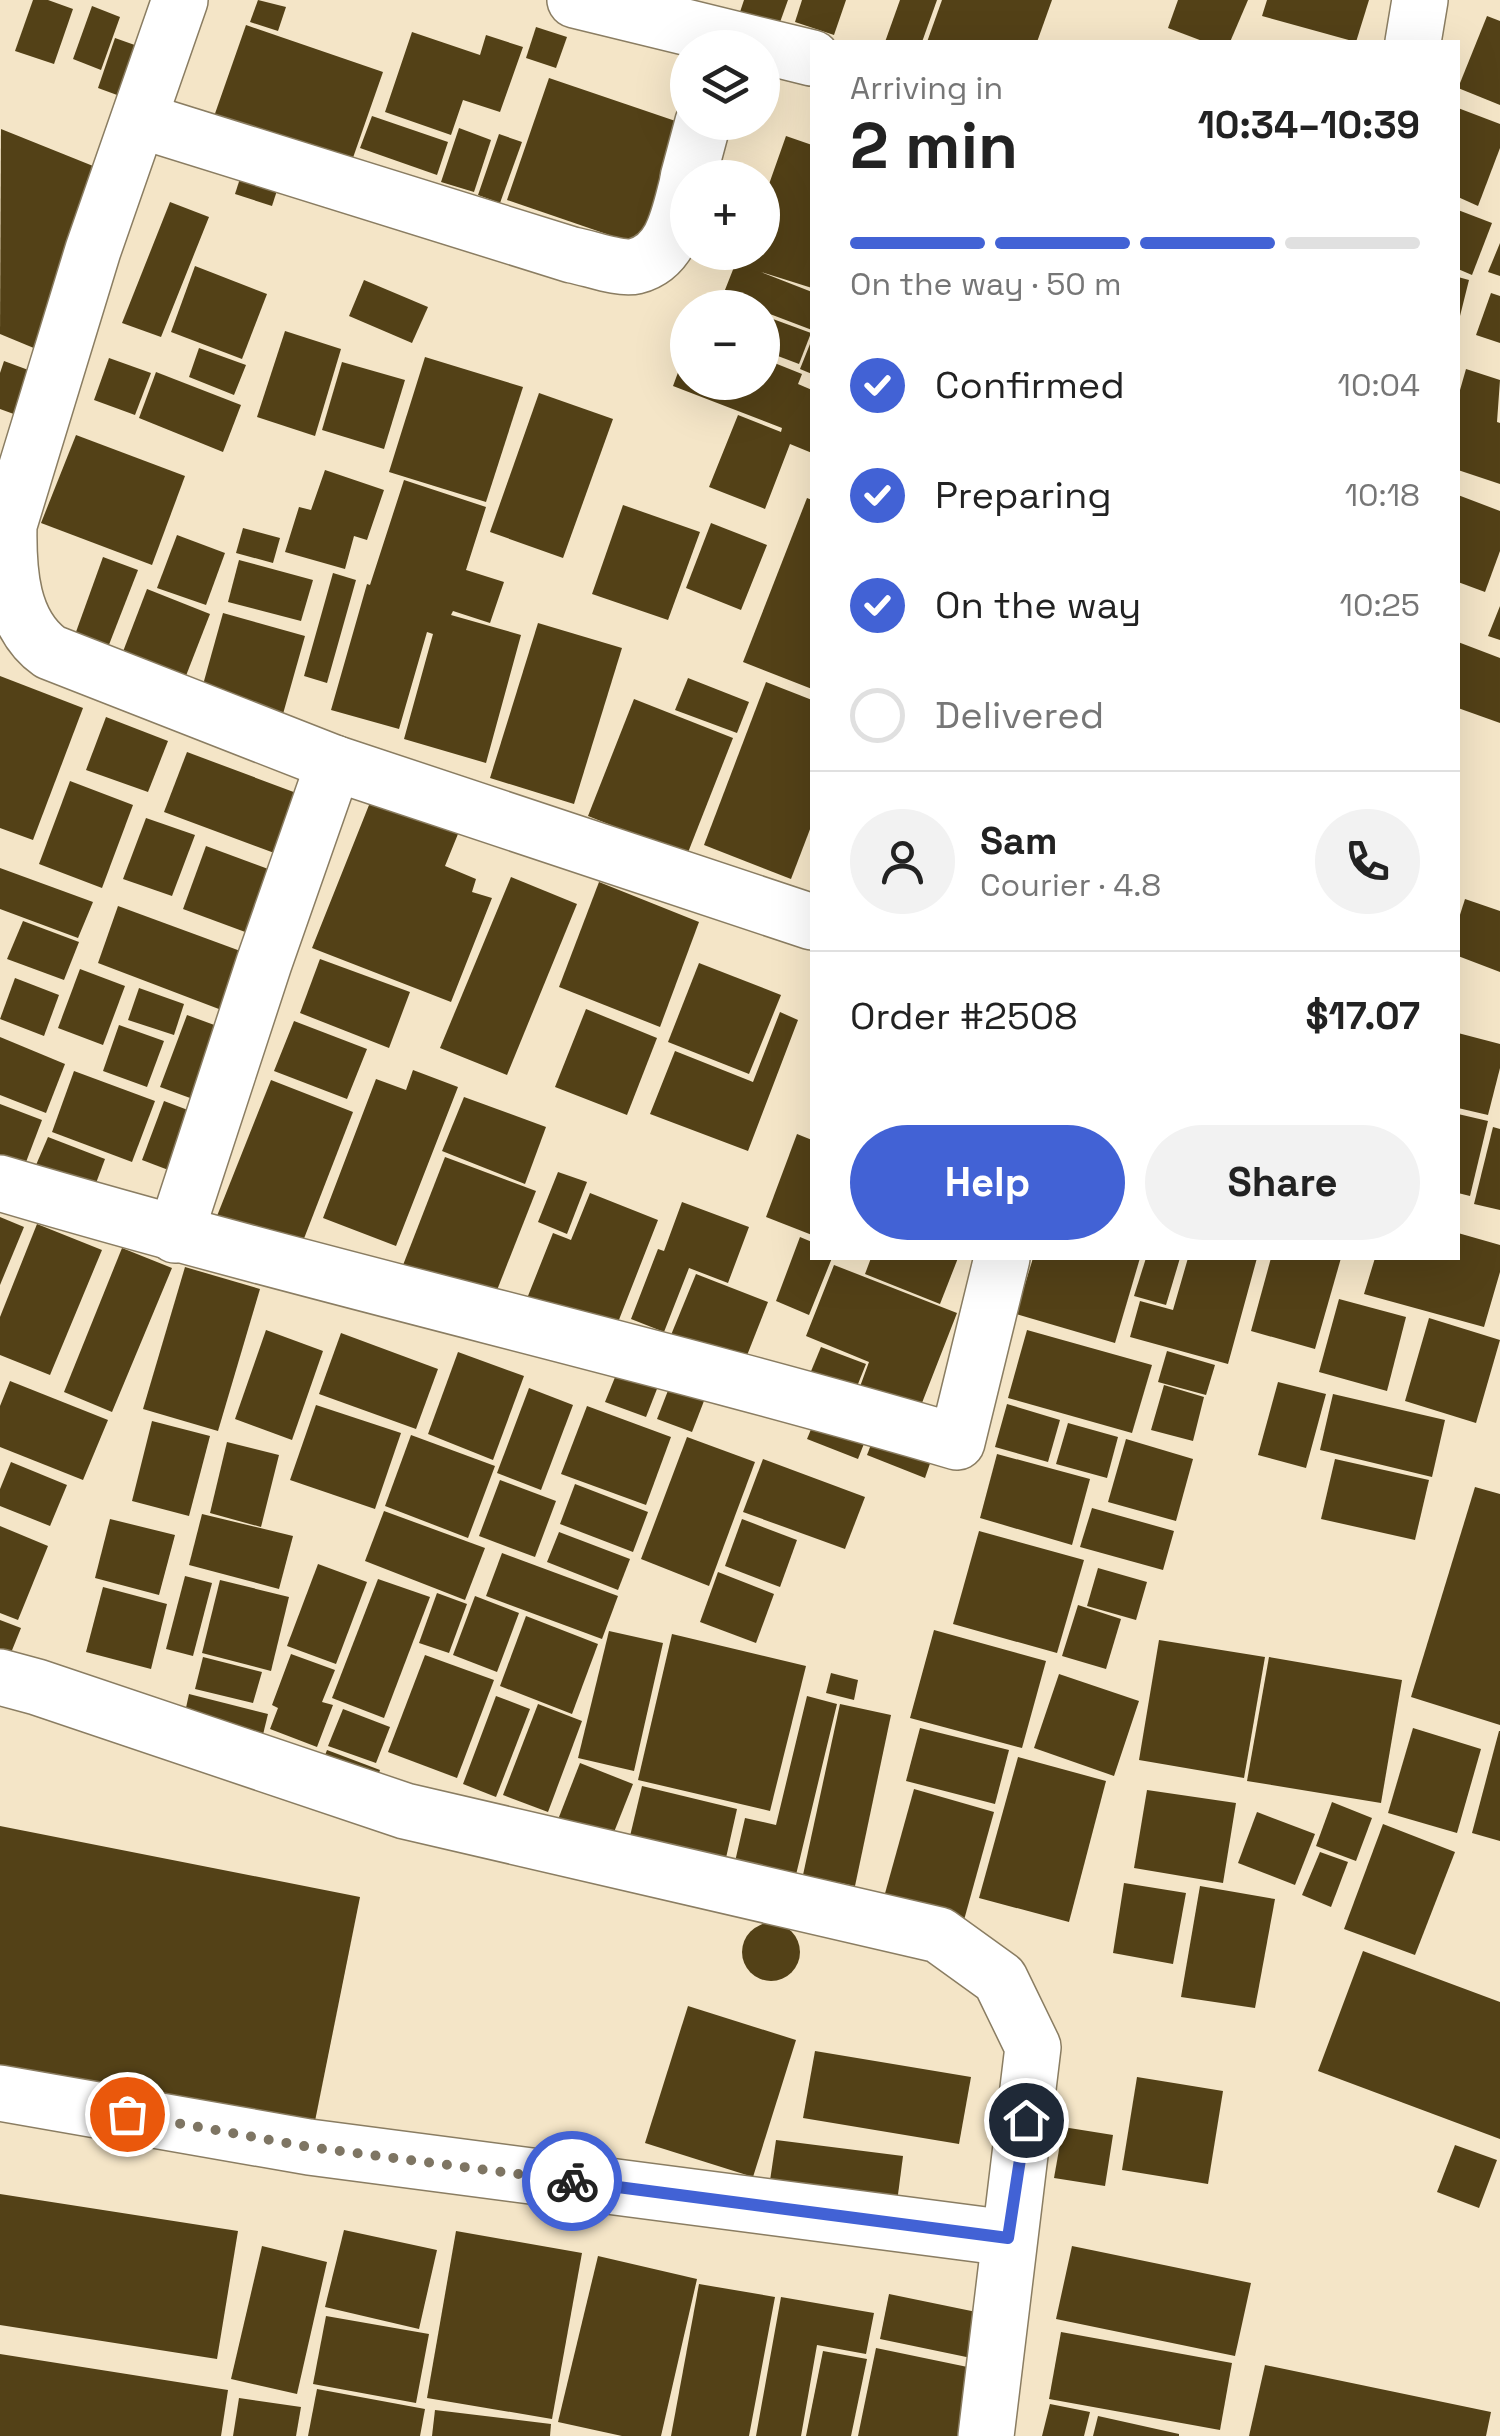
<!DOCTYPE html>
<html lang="en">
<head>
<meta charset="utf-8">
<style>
	body { margin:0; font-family:"Space Grotesk",sans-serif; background:#f2f2f2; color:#222; height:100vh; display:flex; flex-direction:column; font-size:38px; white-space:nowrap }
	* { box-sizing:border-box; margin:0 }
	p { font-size:32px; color:#767676 }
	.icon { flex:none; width:55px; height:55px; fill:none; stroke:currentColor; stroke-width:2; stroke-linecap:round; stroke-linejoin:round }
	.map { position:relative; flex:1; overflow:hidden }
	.panel { position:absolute; left:810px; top:40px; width:650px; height:1220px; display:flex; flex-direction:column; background:#fff; border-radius:0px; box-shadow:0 10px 40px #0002 }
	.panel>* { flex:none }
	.fabs { position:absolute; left:670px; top:30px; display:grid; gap:20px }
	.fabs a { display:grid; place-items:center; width:110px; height:110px; border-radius:50%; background:#fff; box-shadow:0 10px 40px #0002; font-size:50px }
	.pin { position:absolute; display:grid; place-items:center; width:85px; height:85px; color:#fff; margin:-42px; border:5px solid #fff; border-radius:50%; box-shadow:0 2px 10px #0007 }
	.courier { position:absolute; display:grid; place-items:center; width:100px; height:100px; margin:-50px; border:8px solid #4262d5; border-radius:50%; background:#fff; color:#222; box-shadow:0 2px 12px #0007 }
	.head em { font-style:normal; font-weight:700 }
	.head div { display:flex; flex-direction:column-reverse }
	.head { display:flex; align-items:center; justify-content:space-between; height:170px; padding:0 40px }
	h1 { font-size:65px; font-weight:700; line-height:75px }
	.bar { display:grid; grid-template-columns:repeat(4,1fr); gap:15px 10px; align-content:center; height:120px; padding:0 40px }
	.bar i { height:12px; border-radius:8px; background:#e0e0e0 }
	.bar .current { background:#4262d5 }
	.bar p { grid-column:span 4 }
	.line { display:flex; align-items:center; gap:25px; padding:0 40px; border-top:2px solid #e0e0e0 }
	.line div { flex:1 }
	.round { display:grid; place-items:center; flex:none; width:105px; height:105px; border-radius:52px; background:#f2f2f2 }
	ol { padding:0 40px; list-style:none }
	li { display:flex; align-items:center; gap:30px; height:110px }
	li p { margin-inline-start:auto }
	li .icon { padding:10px; border-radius:50%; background:#4262d5; color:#fff; stroke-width:4 }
	li:last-child { color:#767676 }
	li i { width:55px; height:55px; border:5px solid #e0e0e0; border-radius:50% }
	.button { display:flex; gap:20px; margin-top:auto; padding:20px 40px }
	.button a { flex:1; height:115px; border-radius:60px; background:#4262d5; color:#fff; font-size:40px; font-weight:700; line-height:115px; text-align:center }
	.button a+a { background:#f2f2f2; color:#222 }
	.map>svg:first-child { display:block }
	.building { fill:#534117 }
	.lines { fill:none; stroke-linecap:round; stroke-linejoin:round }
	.minor-casing { stroke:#8a7d62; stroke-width:58 }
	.minor { stroke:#fff; stroke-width:55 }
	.done { stroke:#7e7563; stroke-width:10; stroke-dasharray:0 18 }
	.route { stroke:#4262d5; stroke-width:12 }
</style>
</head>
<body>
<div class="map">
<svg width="1500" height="2436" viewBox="0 0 1500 2436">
	<rect width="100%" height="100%" fill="#f4e5c7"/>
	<g class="building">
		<path d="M33,0H48L73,9L54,64L15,51Z"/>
		<path d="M258,0L286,7L278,31L250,22Z"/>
		<path d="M744,0H788L779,25L740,12Z"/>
		<path d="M802,0H846L834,35L795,22Z"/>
		<path d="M900,0H937L922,42H885Z"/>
		<path d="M942,0H1052L1037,42H927Z"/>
		<path d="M1178,0H1248L1230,42H1205L1168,28Z"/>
		<path d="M1267,0H1369L1356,42L1262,16Z"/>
		<path d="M92,6L120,17L101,70L73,59Z"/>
		<path d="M1487,16L1500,21V105L1458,88Z"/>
		<path d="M246,25L383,72L348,172L211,125Z"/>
		<path d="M536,27L567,37L556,68L526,58Z"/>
		<path d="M412,32L480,55L486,35L523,47L500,112L463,100L451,135L385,112Z"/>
		<path d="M115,38L146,49L128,99L98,88Z"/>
		<path d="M549,78L699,129L656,251L507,200Z"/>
		<path d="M1458,108L1500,124V148L1478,206L1458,197Z"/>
		<path d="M372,116L448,142L437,175L360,148Z"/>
		<path d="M459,128L491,140L474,192L441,182Z"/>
		<path d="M1,129L113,174L41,351L0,334Z"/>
		<path d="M499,134L522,142L500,203L478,195Z"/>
		<path d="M786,136L812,145V288L761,272L812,292V330L762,311V308H754L723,295L736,262L742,264L746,252H762V204Z"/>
		<path d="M245,163L282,175L272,206L235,194Z"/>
		<path d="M170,202L209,217L161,337L122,323Z"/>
		<path d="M1458,210L1492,223L1472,275L1458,269Z"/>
		<path d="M1500,243V276L1488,272Z"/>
		<path d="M195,266L267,294L242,359L171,332Z"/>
		<path d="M1458,277L1469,280L1459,320H1458Z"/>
		<path d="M364,280L428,307L412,343L349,316Z"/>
		<path d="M1491,293L1500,296V343L1476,335Z"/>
		<path d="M762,315L811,333L799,364L762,350Z"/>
		<path d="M285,331L341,349L315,436L257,417Z"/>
		<path d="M812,339V374L800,369Z"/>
		<path d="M199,348L246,365L234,395L189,377Z"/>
		<path d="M687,348L688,382H762V358L802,374L798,384L812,390V453L790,444L765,509L709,487L738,415L781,432L782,428L673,386Z"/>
		<path d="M425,357L523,387L486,502L389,472Z"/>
		<path d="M109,358L151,373L135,415L94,400Z"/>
		<path d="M4,361L50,378L33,421L0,409V373Z"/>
		<path d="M342,362L405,380L384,449L322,430Z"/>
		<path d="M1466,369L1500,380L1497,422L1500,423V484L1458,470V397Z"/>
		<path d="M156,372L241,405L223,452L139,418Z"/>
		<path d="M539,393L613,419L563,558L490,532Z"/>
		<path d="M76,435L185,476L152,565L41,523Z"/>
		<path d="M325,470L384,490L367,540L354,536L345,569L285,552L299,507L311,510Z"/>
		<path d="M404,480L486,507L466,570L504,582L490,623L453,611L451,615L521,635L486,763L404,739L433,634L427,632L399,729L331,710L367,584L370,585Z"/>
		<path d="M1458,495L1500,511V551L1485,592L1458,582Z"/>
		<path d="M807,498L812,500V689L743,662Z"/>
		<path d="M623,505L700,532L668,620L592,594Z"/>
		<path d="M711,523L767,545L741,610L686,588Z"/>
		<path d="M243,528L280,538L273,563L236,553Z"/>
		<path d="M177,535L225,553L206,605L157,588Z"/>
		<path d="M103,557L138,570L105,655L72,643Z"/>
		<path d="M239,560L313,580L301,621L228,602Z"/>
		<path d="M333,573L356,580L327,683L304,676Z"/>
		<path d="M147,589L210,614L182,686L119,662Z"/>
		<path d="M1500,606V640L1488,636Z"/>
		<path d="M223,613L305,636L281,721L199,699Z"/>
		<path d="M538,623L622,648L574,804L490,778Z"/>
		<path d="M1458,642L1500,658V723L1458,708Z"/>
		<path d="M0,676L83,708L33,840L0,828Z"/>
		<path d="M688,678L749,702L737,733L675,710Z"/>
		<path d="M766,682L812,700V824L791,879L704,845Z"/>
		<path d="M634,699L733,738L687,855L588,816Z"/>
		<path d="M106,717L168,741L148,792L86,770Z"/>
		<path d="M187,752L299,794L277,854L164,812Z"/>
		<path d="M70,781L133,805L102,888L39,864Z"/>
		<path d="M373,795L460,829L445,866L476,879L472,892L492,898L451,1002L312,948Z"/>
		<path d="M146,818L195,835L172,896L123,879Z"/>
		<path d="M206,846L279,873L256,936L183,909Z"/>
		<path d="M0,868L93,902L78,938L0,909Z"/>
		<path d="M511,877L577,904L507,1075L440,1048Z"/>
		<path d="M599,882L699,922L660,1027L559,987Z"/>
		<path d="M1465,899L1500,911V972L1458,956V921Z"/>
		<path d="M118,906L254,956L232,1014L98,963Z"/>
		<path d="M23,921L79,942L64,980L7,959Z"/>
		<path d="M320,959L410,992L389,1048L300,1013Z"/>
		<path d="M699,963L781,995L749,1074L668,1042Z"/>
		<path d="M80,969L125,986L103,1045L58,1028Z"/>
		<path d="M15,978L59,995L44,1036L0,1019Z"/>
		<path d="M139,988L184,1004L174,1035L128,1020Z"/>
		<path d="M586,1009L657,1038L627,1115L555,1087Z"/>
		<path d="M780,1012L798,1020L748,1151L650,1114L675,1051L753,1082Z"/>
		<path d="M187,1015L239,1034L212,1106L160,1087Z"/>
		<path d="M294,1021L367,1049L347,1099L274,1071Z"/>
		<path d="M119,1025L164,1041L147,1087L103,1071Z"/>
		<path d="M1458,1033L1500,1044V1068L1488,1115L1458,1108Z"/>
		<path d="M0,1037L65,1064L46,1113L0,1095Z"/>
		<path d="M413,1070L458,1087L396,1246L323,1218L376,1079L406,1090Z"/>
		<path d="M74,1071L155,1101L132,1162L52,1132Z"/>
		<path d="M271,1080L353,1112L298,1254L215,1221Z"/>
		<path d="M464,1097L546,1127L525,1184L442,1151Z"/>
		<path d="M164,1101L201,1115L179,1174L142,1160Z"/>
		<path d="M0,1104L42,1120L23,1170L0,1162Z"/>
		<path d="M1458,1114L1488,1121L1470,1196L1458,1193Z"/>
		<path d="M1493,1127L1500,1129V1210L1474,1204Z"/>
		<path d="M797,1134L812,1140V1235L766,1217Z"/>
		<path d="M48,1137L105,1159L92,1194L33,1172Z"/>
		<path d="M445,1157L536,1191L488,1313L398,1278Z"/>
		<path d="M558,1172L587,1182L567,1234L538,1222Z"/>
		<path d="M590,1193L658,1220L613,1335L526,1301L553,1233L571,1240Z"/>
		<path d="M682,1202L749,1227L728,1283L689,1268L664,1332L631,1319L658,1249L664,1251Z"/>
		<path d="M0,1217L24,1227L0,1285Z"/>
		<path d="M37,1224L102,1250L50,1375L0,1355V1317Z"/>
		<path d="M1458,1233L1500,1245V1272L1484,1327L1364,1294L1375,1258H1458Z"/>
		<path d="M800,1237L812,1242V1258H832L809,1315L776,1301Z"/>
		<path d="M122,1248L172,1268L112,1412L64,1392Z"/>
		<path d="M871,1258H958L940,1304L865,1274Z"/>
		<path d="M1033,1258H1140L1115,1343L1016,1314Z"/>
		<path d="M1146,1258H1180L1166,1305L1134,1296Z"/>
		<path d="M1188,1258H1257L1228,1364L1130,1337L1140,1301L1173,1310Z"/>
		<path d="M1271,1258H1341L1315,1349L1251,1331Z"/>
		<path d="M834,1265L957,1313L913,1426L854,1403L869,1362L806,1336Z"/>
		<path d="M185,1267L260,1289L218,1431L143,1409Z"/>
		<path d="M696,1274L768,1302L744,1363L671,1335Z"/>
		<path d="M1339,1299L1406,1317L1387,1391L1319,1372Z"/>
		<path d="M1429,1318L1500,1340L1476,1423L1405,1401Z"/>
		<path d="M266,1330L323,1351L292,1440L235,1419Z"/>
		<path d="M1027,1330L1152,1365L1132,1433L1008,1398Z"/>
		<path d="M341,1333L438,1369L416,1429L319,1394Z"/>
		<path d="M821,1347L866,1364L852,1399L807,1381Z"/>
		<path d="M1167,1351L1215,1365L1206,1395L1158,1382Z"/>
		<path d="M458,1352L524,1376L493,1460L428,1434Z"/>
		<path d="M624,1355L664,1371L646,1417L605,1402Z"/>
		<path d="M674,1375L709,1388L692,1432L657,1419Z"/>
		<path d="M10,1381L108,1420L83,1480L0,1447V1406Z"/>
		<path d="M1278,1382L1326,1394L1306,1468L1258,1455Z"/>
		<path d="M1164,1385L1204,1397L1193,1441L1151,1430Z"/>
		<path d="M529,1388L573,1405L541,1490L497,1473Z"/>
		<path d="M1333,1394L1445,1420L1432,1477L1320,1450Z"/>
		<path d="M822,1403L872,1423L858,1459L807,1439Z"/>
		<path d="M1007,1404L1060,1420L1048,1462L995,1447Z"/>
		<path d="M316,1405L401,1433L375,1509L290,1480Z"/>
		<path d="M587,1406L671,1437L646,1505L561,1474Z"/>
		<path d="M152,1421L210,1436L189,1516L132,1501Z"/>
		<path d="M1068,1423L1118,1437L1107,1478L1056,1464Z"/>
		<path d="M879,1424L936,1446L925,1478L867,1455Z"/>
		<path d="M411,1435L495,1466L468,1538L385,1506Z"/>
		<path d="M687,1437L755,1462L709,1586L641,1559Z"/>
		<path d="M1126,1439L1193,1459L1176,1521L1108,1502Z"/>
		<path d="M227,1442L279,1455L261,1527L210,1513Z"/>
		<path d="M997,1454L1090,1479L1072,1545L980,1518Z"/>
		<path d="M763,1459L865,1497L845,1549L743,1512Z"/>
		<path d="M1335,1459L1429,1480L1415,1540L1321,1519Z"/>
		<path d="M11,1462L67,1485L50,1526L0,1506V1489Z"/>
		<path d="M500,1480L556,1501L535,1557L479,1536Z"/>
		<path d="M575,1484L648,1512L633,1552L560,1524Z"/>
		<path d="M1475,1487L1500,1494V1725L1411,1697Z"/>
		<path d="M1092,1508L1174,1531L1163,1570L1080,1547Z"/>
		<path d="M384,1511L485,1548L465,1600L365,1561Z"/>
		<path d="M202,1514L293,1536L279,1589L189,1565Z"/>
		<path d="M110,1519L175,1535L159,1595L95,1578Z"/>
		<path d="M742,1519L797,1540L780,1587L725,1566Z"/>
		<path d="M0,1526L48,1546L18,1620L0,1613Z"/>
		<path d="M979,1531L1084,1560L1057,1653L953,1624Z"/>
		<path d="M559,1532L630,1559L618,1590L547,1562Z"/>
		<path d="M502,1553L618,1596L602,1639L486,1596Z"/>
		<path d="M318,1564L367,1582L336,1664L287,1646Z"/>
		<path d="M1098,1568L1147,1582L1136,1620L1087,1606Z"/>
		<path d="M718,1572L774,1594L756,1643L700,1622Z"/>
		<path d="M185,1576L212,1583L193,1656L166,1649Z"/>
		<path d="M378,1579L430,1597L384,1718L332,1698Z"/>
		<path d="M220,1580L289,1597L271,1671L202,1653Z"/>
		<path d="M103,1587L167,1604L151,1669L86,1652Z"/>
		<path d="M437,1593L467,1604L449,1653L419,1643Z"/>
		<path d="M475,1596L519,1613L497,1672L453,1655Z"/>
		<path d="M1078,1605L1121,1619L1106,1669L1062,1656Z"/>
		<path d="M526,1616L598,1644L572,1714L500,1686Z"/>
		<path d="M0,1620L21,1628L0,1680Z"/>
		<path d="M934,1630L1046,1661L1022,1748L910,1718Z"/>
		<path d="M609,1631L663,1643L634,1771L578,1758Z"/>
		<path d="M672,1634L806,1666L770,1811L638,1780Z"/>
		<path d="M1159,1640L1265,1657L1244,1778L1139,1760Z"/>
		<path d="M291,1654L335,1670L322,1702L333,1705L317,1747L270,1729L278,1708L272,1705Z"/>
		<path d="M425,1655L494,1680L457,1778L388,1752Z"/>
		<path d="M203,1657L262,1672L253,1703L195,1689Z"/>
		<path d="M1269,1657L1402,1680L1381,1803L1247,1781Z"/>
		<path d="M831,1673L858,1680L854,1700L826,1693Z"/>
		<path d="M1059,1674L1139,1701L1114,1776L1034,1748Z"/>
		<path d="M189,1694L268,1714L258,1755L182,1726Z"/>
		<path d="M496,1696L530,1709L496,1797L463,1784Z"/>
		<path d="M807,1696L837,1704L795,1879L734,1866L745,1818L776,1825Z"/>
		<path d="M538,1704L582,1721L548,1812L503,1795Z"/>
		<path d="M840,1704L891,1715L855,1886L803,1875Z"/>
		<path d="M343,1709L390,1727L376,1763L328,1746Z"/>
		<path d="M920,1728L1009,1750L995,1804L906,1781Z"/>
		<path d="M1413,1728L1481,1749L1457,1833L1388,1813Z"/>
		<path d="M1499,1731H1500V1841L1472,1833Z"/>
		<path d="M327,1750L380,1770L373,1790L319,1771Z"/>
		<path d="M1018,1757L1106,1781L1069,1922L979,1898Z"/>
		<path d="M580,1763L633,1784L605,1855L552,1835Z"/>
		<path d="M642,1786L737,1809L721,1880L625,1857Z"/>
		<path d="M914,1789L994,1812L964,1920L884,1897Z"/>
		<path d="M1147,1790L1236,1803L1223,1883L1134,1868Z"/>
		<path d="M1332,1802L1372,1818L1356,1861L1316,1846Z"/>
		<path d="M1257,1812L1315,1834L1295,1885L1238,1863Z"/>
		<path d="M1383,1824L1455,1852L1415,1955L1344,1929Z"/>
		<path d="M0,1826L360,1897L312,2136L0,2073Z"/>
		<path d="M1320,1852L1348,1862L1331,1907L1302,1895Z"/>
		<path d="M1124,1883L1186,1893L1173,1964L1113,1953Z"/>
		<path d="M1200,1886L1275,1899L1255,2008L1181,1997Z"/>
		<circle cx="771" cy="1952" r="29"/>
		<path d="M1363,1951L1500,2002V2139L1318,2071Z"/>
		<path d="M688,2006L796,2040L753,2177L645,2143Z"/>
		<path d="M815,2051L971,2077L959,2144L803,2118Z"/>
		<path d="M1137,2077L1223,2091L1208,2184L1122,2170Z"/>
		<path d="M1063,2127L1113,2135L1105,2186L1054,2178Z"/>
		<path d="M776,2140L903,2156L896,2210L768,2194Z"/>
		<path d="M1455,2145L1497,2160L1479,2208L1437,2192Z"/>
		<path d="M0,2194L238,2231L217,2359L0,2325Z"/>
		<path d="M344,2230L437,2250L419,2329L325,2307Z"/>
		<path d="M456,2231L582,2253L552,2419L427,2398Z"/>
		<path d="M262,2246L327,2262L297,2394L231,2379Z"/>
		<path d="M1072,2246L1251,2283L1235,2356L1056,2319Z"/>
		<path d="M598,2256L697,2279L661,2436H622L558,2422Z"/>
		<path d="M699,2284L775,2297L749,2436H671Z"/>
		<path d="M889,2294L986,2314L976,2359L880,2339Z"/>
		<path d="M781,2297L874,2313L866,2354L817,2345L801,2436H756Z"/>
		<path d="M326,2316L429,2334L416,2403L313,2384Z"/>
		<path d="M1061,2332L1232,2363L1220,2430L1049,2399Z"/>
		<path d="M876,2348L982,2370L968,2436H858Z"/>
		<path d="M823,2351L867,2359L851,2436H806Z"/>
		<path d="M0,2354L228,2390L221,2436H0Z"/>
		<path d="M1265,2365L1491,2412L1486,2436H1249Z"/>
		<path d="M317,2389L425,2409L420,2436H308Z"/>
		<path d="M239,2398L301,2407L296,2436H233Z"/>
		<path d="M1050,2404L1090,2412L1084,2436H1042Z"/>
		<path d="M435,2410L551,2424L550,2436H432Z"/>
		<path d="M1098,2416L1179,2434V2436H1093Z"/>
	</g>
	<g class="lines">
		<defs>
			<g id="minor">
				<path d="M180,0L93,250L9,525C8,570 11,624 50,652L334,763L812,922"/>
				<path d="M575,0L812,58"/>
				<path d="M1413,42L1420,0"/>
				<path d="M139,120L572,255C590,258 619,270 636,266C674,256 679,213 688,181"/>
				<path d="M688,178L703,122"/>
				<path d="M0,1183C317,1277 640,1349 957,1442L1002,1258"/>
				<path d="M175,1235L264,963L334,763"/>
				<path d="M0,1677L37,1687L405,1811L939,1935L1000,1979L1033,2047L986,2436"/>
				<path d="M0,2093L309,2147L1008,2238"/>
			</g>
		</defs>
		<use href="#minor" class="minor-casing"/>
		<use href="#minor" class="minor"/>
	</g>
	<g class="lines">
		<path class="done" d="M127,2114L309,2147L572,2181"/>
		<path class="route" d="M572,2181L1008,2238L1026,2120"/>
	</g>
</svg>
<div class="fabs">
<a><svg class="icon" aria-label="layers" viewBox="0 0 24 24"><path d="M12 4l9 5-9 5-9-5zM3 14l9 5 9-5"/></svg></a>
<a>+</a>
<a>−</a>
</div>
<div class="pin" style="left:127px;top:2114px;background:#ea580c"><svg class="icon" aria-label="bag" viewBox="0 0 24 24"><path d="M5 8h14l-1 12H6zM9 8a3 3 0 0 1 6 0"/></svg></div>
<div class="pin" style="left:1026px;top:2120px;background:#1f2937"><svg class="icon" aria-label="home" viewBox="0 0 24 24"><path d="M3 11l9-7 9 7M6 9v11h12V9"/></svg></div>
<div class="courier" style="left:572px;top:2181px"><svg class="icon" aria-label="bike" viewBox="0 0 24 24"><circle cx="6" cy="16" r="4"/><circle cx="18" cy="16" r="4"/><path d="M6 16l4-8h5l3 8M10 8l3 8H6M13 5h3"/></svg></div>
<section class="panel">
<div class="head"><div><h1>2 min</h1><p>Arriving in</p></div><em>10:34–10:39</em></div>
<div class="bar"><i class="current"></i><i class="current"></i><i class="current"></i><i></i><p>On the way · 50 m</p></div>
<ol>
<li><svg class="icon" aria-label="check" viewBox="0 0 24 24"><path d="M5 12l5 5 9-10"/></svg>Confirmed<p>10:04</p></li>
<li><svg class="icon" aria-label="check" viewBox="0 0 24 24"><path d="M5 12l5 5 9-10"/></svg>Preparing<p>10:18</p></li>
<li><svg class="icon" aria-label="check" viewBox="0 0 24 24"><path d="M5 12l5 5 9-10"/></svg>On the way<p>10:25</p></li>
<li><i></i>Delivered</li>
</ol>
<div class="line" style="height:180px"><a class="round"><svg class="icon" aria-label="person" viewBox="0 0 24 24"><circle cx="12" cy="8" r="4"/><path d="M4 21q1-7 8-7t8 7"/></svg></a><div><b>Sam</b><p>Courier · 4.8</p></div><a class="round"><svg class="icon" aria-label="phone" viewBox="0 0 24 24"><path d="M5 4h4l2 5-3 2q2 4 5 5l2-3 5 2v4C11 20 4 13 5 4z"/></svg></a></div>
<div class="line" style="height:130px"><div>Order #2508</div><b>$17.07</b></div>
<div class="button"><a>Help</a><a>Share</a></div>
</section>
</div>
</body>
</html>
